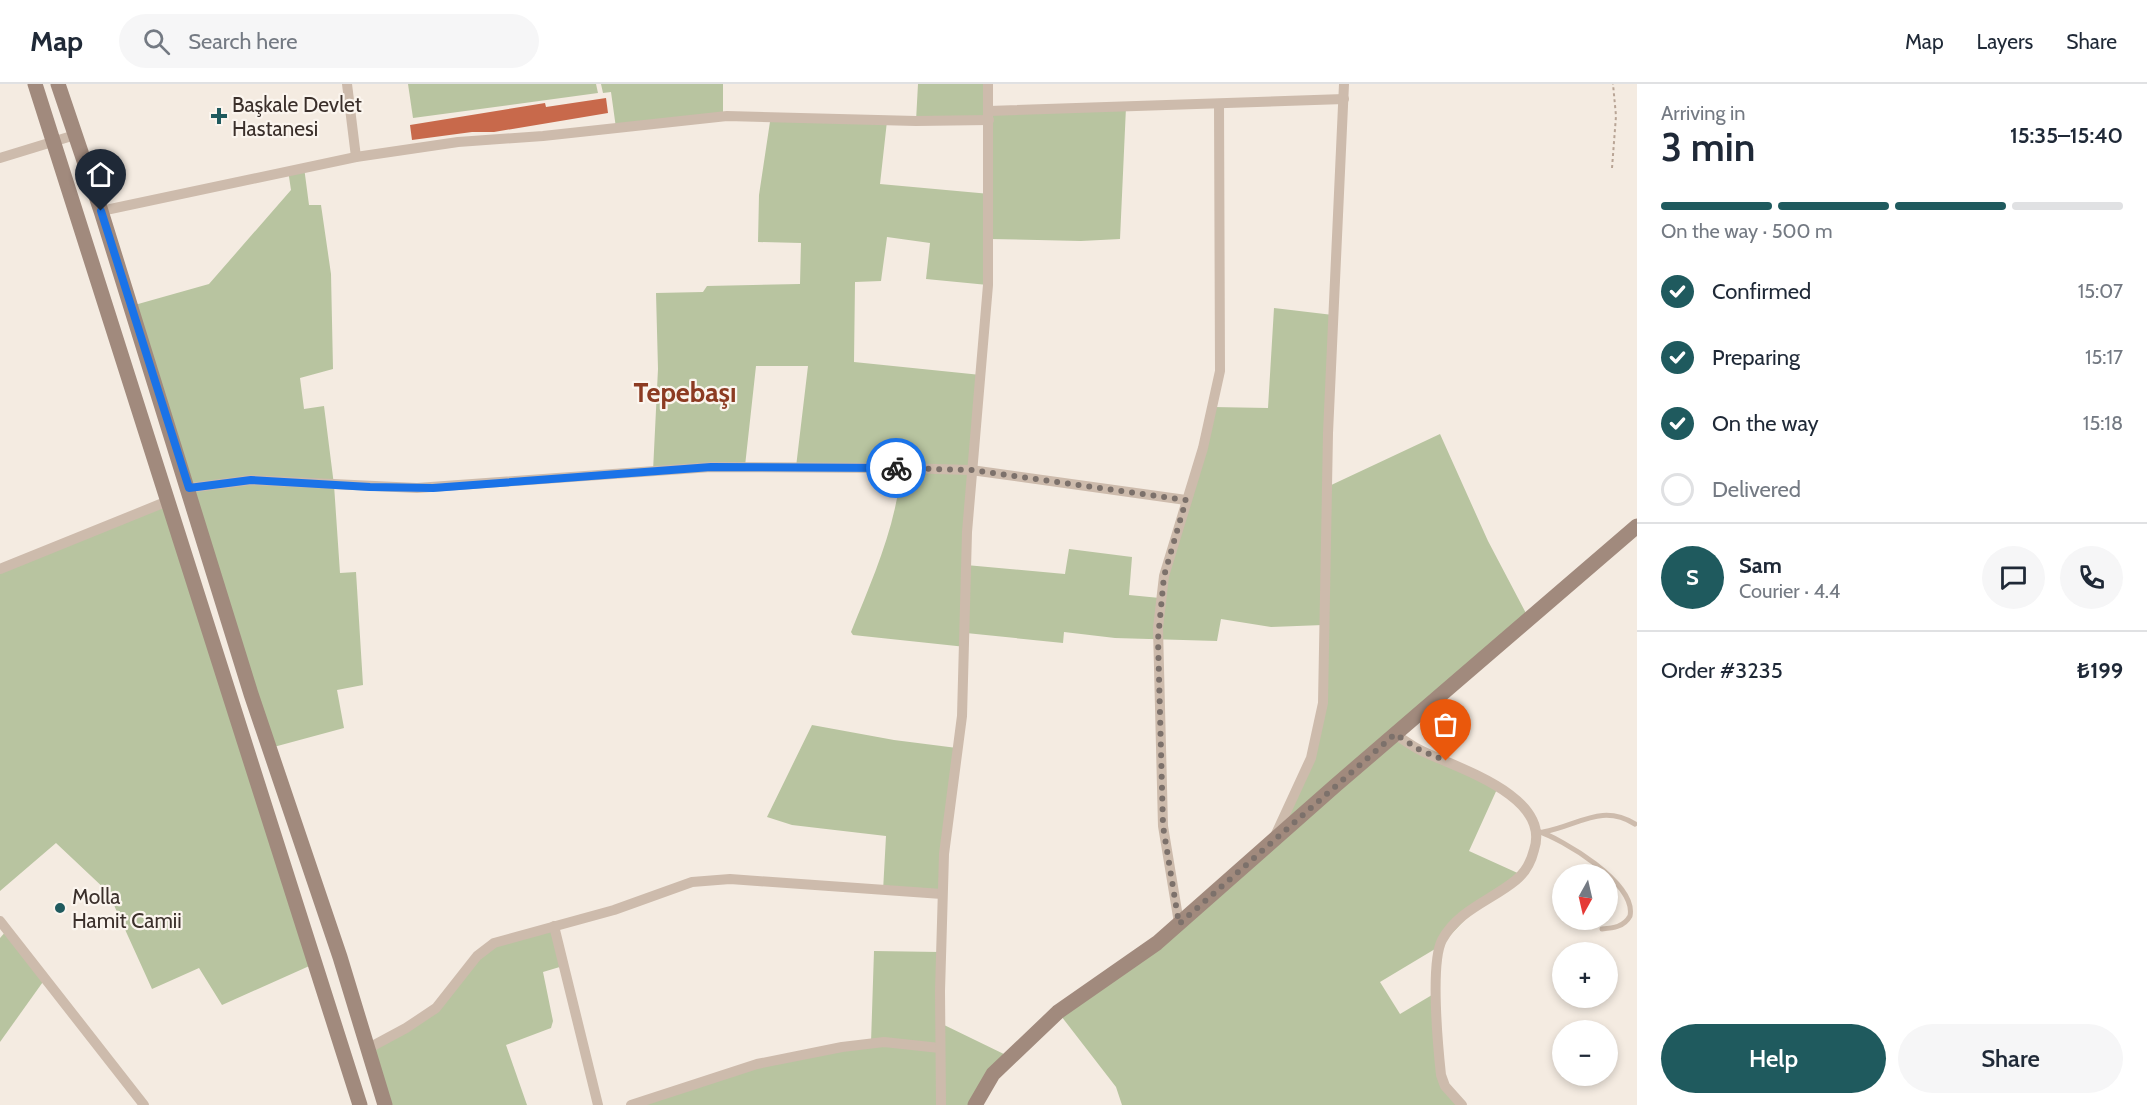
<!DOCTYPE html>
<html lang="en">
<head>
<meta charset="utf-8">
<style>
	body { margin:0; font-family:Cabin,sans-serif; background:#f6f6f7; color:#1f2937; height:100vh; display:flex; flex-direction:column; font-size:22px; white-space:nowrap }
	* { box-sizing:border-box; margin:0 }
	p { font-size:20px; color:#747a83 }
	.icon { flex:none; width:33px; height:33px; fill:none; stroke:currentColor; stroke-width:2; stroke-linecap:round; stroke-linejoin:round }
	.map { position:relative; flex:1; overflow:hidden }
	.side { display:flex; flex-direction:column; background:#fff; width:510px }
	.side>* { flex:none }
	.needle { width:39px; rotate:188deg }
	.tools { position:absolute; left:1552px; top:780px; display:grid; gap:12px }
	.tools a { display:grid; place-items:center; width:66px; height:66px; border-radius:50%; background:#fff; box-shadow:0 3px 9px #0003; font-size:30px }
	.pin { position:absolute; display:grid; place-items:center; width:51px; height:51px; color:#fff; margin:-62px -26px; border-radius:50% 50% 50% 0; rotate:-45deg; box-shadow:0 0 6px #0007 }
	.pin .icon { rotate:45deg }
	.courier { position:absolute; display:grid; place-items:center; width:60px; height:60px; margin:-30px; border:4px solid #1a73e8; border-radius:50%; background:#fff; color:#222; box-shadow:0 2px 8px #0007 }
	.summary em { font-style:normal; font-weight:600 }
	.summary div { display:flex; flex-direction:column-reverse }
	.summary { display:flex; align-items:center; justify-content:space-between; height:102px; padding:0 24px }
	h1 { font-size:39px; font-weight:600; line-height:45px }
	.bar { display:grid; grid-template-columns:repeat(4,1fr); gap:9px 6px; align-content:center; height:72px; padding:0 24px }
	.bar i { height:8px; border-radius:4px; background:#e0e1e3 }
	.bar .selected { background:#1f5a5e }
	.bar p { grid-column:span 4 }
	.line { display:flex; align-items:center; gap:15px; padding:0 24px; border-top:2px solid #e0e1e3 }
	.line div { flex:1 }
	.round { display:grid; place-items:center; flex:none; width:63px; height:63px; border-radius:32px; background:#f6f6f7 }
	ol { padding:0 24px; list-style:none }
	li { display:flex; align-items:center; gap:18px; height:66px }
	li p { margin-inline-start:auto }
	li .icon { padding:6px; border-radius:50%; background:#1f5a5e; color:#fff; stroke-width:4 }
	li:last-child { color:#747a83 }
	li i { width:33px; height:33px; border:3px solid #e0e1e3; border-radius:50% }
	.primary-button { display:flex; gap:12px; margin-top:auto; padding:12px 24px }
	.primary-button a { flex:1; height:69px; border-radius:36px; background:#1f5a5e; color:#fff; font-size:24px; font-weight:600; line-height:69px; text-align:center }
	.primary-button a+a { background:#f6f6f7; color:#1f2937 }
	header { display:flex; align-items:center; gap:36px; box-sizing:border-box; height:84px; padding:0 30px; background:#fff; border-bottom:2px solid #e0e1e3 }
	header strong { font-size:28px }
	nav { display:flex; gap:33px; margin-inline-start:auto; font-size:21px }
	.search { width:420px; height:54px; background:#f6f6f7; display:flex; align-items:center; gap:15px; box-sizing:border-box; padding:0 21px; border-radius:33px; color:#747a83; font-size:22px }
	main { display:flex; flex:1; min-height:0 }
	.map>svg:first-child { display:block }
	.green { fill:#b8c4a0 }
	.building { fill:#c8694b }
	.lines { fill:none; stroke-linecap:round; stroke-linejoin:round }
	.path { stroke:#b9a596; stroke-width:2; stroke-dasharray:3 3; stroke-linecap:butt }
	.lane { stroke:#cdbbac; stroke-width:5 }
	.street { stroke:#cdbbac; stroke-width:10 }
	.secondary { stroke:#a18a7d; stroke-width:15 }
	.done { stroke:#7c716b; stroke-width:6; stroke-dasharray:0 10.8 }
	.route { stroke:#1a73e8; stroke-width:8 }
	.poi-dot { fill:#1f5a5e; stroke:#fbf5ee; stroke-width:2 }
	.labels { text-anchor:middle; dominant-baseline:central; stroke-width:4.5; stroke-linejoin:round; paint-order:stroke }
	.poi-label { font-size:21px; fill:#3b302b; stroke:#fbf5ee; text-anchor:start }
	.district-label { font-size:27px; font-weight:bold; fill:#8c3b22; stroke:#fbf5ee }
</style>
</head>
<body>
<header>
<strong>Map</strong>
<div class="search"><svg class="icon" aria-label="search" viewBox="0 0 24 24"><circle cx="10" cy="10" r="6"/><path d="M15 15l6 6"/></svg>Search here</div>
<nav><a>Map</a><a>Layers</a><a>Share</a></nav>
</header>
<main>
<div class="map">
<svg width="1637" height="1021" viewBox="0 0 1637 1021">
	<rect width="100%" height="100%" fill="#f4ebe1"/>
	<g class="green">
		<path d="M408,0H596L598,9L413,34Z"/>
		<path d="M601,0H723V32L616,44L611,8L603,9Z"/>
		<path d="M918,0H988L989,26L1126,23L1120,155L1081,157L990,155L988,201L926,195L930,159L887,153L881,197L855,198L854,278L981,291L966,481L1065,490L1069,465L1132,473L1129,511L1160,514L1213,323L1268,324L1274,224L1333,231L1327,403L1440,350L1488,457L1529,535L1395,650L1498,703L1469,767L1522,791L1480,820L1440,862L1380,898L1400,930L1437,908L1441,991L1462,1021H1122L1116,1003L1058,928L1094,903L1272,757L1319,648L1323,541L1271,543L1221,535L1217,557L1115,554L1064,548L1063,559L966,549V563L853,551L851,548C872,496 897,441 901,384L796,383L808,282H756L745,382L653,387L658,285L656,209L703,208L707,202L800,200L801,159L758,158L759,111L771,31L887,37L880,100L990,110L989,36L916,37Z"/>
		<path d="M304,83L309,121H321L331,190L333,285L300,294L304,325L324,322L334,401L340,489L356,488L363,601L337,606L344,644L270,664L131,222L209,200L291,106L288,86Z"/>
		<path d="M168,417L316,879L222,921L199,884L152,905L108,808L56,759L0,807V485Z"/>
		<path d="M812,641L894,656L957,664L942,810L883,807L886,752L792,741L767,733Z"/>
		<path d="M554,842L563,882L543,888L553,937L551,944L506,961L527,1021H385L367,965L425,932L485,865Z"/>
		<path d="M7,846L45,895L0,958V854Z"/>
		<path d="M874,867L940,868V939L1010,973L975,1021H631L720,991L871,959Z"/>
	</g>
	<path class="building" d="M606,14L608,29L494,48H472L412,56L410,41L545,19L546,23Z"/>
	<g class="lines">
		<path class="path" d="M1612,84L1616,32L1613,0"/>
		<g class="lane">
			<path d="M1537,747C1561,754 1637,799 1630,832C1624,843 1613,844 1602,845"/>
			<path d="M1543,748C1578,742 1601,719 1635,740"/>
		</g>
		<g class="street">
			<path d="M347,0L356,73"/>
			<path d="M989,27L1344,15"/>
			<path d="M0,74L75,51"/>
			<path d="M101,127L356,73L458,58L543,52L727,32L916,37L989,36"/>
			<path d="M189,404L251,396L417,404L711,383L901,384L971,386L1186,416"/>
			<path d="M0,485L168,417"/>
			<path d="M1395,650C1404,656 1412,662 1422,667C1457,684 1552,712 1534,766C1531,778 1526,788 1516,796C1492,816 1458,826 1442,856C1430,879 1438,963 1441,991L1445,1002L1462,1021"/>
			<path d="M1275,752L1311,674L1323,619L1328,349L1344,0"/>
			<path d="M0,837L144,1021"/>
			<path d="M1179,839L1163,742L1158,544L1164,492L1203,364L1220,287L1219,20"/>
			<path d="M554,842L598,1021"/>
			<path d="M367,965L406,944L436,924L477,872L494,859L614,826L692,798L730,795L942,810"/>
			<path d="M631,1021L757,980L842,963L884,958L940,964"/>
			<path d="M941,1021L940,907L944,770L962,632L967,448L988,201V0"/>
		</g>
		<g class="secondary">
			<path d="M35,0L360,1021"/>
			<path d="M58,0L101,127L251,610L340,873L385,1021"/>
			<path d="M975,1021L993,990L1058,928L1157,859L1336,701L1637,442"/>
		</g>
	</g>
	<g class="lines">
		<path class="done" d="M896,384L971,386L1186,416L1164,492L1158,555L1163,742L1179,840L1395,650L1420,666L1446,677"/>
		<path class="route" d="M101,127L189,404L251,396L370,403L433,404L711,383L896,384"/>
	</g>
	<g class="poi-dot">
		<path d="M216 23h6v6h6v6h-6v6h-6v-6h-6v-6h6z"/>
		<circle cx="60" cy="824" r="6"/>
	</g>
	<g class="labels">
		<g class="poi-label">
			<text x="232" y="20">Başkale Devlet<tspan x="232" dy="24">Hastanesi</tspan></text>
			<text x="72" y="812">Molla<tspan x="72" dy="24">Hamit Camii</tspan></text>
		</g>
		<g class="district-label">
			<text x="685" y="308">Tepebaşı</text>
		</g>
	</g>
</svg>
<div class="tools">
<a><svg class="needle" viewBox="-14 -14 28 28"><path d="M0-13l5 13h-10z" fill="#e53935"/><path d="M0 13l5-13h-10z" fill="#747a83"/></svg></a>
<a>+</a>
<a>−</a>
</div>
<div class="pin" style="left:1446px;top:677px;background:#ea580c"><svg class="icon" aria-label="bag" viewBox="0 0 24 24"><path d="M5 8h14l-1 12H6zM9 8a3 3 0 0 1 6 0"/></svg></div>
<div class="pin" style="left:101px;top:127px;background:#1f2937"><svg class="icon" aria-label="home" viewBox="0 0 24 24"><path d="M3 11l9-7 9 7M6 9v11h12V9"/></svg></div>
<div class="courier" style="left:896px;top:384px"><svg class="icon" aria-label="bike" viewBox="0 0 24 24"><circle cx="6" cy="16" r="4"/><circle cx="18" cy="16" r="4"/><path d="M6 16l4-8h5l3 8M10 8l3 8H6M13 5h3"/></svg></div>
</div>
<section class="side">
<div class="summary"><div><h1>3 min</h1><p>Arriving in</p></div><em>15:35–15:40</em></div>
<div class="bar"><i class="selected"></i><i class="selected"></i><i class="selected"></i><i></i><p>On the way · 500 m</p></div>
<ol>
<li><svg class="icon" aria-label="check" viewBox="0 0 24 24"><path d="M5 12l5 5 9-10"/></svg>Confirmed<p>15:07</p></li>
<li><svg class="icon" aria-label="check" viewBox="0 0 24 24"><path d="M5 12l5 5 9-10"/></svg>Preparing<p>15:17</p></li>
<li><svg class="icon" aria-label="check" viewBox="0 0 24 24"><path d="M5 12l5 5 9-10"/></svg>On the way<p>15:18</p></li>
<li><i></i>Delivered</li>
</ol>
<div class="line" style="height:108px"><b class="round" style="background:#1f5a5e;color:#fff">S</b><div><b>Sam</b><p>Courier · 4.4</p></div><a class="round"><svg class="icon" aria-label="chat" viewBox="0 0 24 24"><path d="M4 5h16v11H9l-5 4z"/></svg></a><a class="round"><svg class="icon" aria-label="phone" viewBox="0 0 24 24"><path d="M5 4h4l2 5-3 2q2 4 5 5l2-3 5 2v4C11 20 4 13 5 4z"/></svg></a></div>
<div class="line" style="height:78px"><div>Order #3235</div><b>₺199</b></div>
<div class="primary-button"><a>Help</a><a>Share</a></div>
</section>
</main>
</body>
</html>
